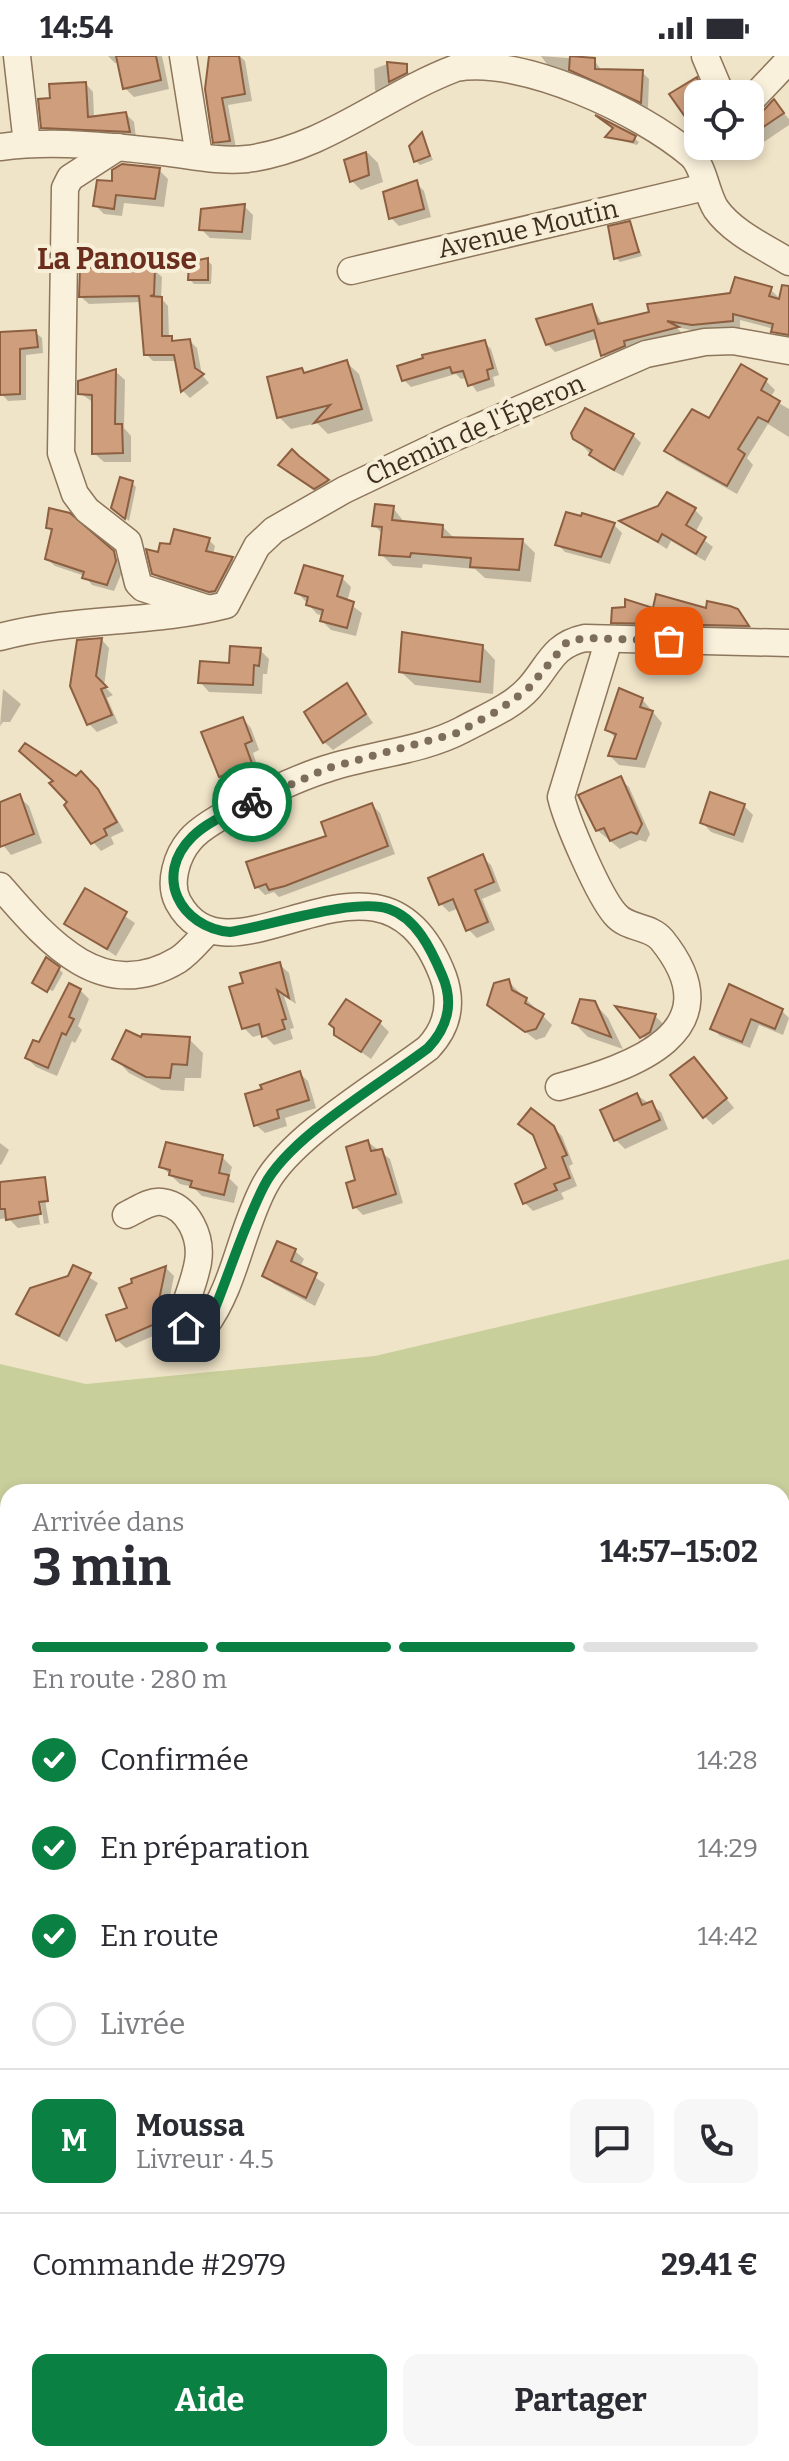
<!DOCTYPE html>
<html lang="fr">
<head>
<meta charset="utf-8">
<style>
	body { margin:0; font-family:Bitter,serif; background:#f7f7f7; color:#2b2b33; height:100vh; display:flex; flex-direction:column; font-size:30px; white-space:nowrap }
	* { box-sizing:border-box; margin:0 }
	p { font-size:26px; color:#7c7c81 }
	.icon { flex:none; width:44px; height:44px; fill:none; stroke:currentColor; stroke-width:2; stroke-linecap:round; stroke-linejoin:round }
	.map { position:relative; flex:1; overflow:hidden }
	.details { position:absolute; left:0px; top:1428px; width:790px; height:978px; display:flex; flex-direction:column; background:#fff; border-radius:24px 24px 0 0; box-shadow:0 4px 12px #0003 }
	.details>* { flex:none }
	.tools { position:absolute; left:684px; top:24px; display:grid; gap:16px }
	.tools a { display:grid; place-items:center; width:80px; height:80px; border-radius:16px; background:#fff; box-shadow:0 4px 12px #0003; font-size:40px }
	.pin { position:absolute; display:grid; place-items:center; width:68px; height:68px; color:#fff; margin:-34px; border-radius:16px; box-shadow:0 4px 12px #0006 }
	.courier { position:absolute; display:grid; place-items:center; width:80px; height:80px; margin:-40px; border:6px solid #0b8043; border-radius:50%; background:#fff; color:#222; box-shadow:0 2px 10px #0007 }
	.head em { font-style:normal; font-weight:700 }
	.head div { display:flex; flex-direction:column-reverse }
	.head { display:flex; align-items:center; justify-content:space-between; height:136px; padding:0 32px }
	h1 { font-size:52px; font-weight:700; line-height:60px }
	.bar { display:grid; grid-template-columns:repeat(4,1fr); gap:12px 8px; align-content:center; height:96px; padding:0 32px }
	.bar i { height:10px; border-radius:6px; background:#e1e1e2 }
	.bar .active { background:#0b8043 }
	.bar p { grid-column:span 4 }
	.line { display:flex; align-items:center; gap:20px; padding:0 32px; border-top:2px solid #e1e1e2 }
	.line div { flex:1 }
	.round { display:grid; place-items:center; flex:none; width:84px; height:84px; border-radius:16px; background:#f7f7f7 }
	ol { padding:0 32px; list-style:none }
	li { display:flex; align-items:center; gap:24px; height:88px }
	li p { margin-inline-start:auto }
	li .icon { padding:8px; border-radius:50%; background:#0b8043; color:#fff; stroke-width:4 }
	li:last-child { color:#7c7c81 }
	li i { width:44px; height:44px; border:4px solid #e1e1e2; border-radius:50% }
	.action { display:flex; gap:16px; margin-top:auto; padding:16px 32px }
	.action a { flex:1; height:92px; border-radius:16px; background:#0b8043; color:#fff; font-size:32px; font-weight:700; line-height:92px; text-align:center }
	.action a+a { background:#f7f7f7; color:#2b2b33 }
	.status { display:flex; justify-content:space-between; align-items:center; height:56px; padding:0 40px; background:#fff; direction:ltr }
	.status svg { height:22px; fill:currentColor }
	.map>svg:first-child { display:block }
	.green { fill:#c9cf9b; fill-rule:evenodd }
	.shadow { fill:#0003; fill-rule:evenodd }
	.building { fill:#cf9f7d; stroke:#8d5f41; stroke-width:2 }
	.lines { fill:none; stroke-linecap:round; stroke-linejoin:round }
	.minor-casing { stroke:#8d765c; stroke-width:29 }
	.minor { stroke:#faf1dc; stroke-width:26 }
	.done { stroke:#7c6e5b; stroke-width:8; stroke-dasharray:0 14.4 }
	.route { stroke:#0b8043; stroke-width:10 }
	.labels { text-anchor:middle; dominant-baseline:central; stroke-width:8; stroke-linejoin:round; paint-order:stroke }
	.street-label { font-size:26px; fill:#3d2e20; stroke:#f7eed8 }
	.quarter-label { font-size:30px; font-weight:bold; fill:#6b2e1e; stroke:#f7eed8 }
</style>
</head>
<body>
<div class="status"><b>14:54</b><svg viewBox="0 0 49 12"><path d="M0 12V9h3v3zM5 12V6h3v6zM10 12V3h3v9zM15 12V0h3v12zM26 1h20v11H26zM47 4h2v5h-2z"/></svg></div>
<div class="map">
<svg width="789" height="2405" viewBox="0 0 789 2405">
	<rect width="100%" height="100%" fill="#f0e4c8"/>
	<path class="green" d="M789,1203V2405H0V1308L86,1328L375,1300ZM8,1436H782V2398H8Z"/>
	<g class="shadow">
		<path d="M108,0H162L169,33L134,41L125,32L120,6L115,7Z"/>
		<path d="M224,0H240L245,5L252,45L228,49L236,92L222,93L215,86Z"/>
		<path d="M541,0L594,4L602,15L642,16L649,23L648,52L595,27L549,11Z"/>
		<path d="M387,8L406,10L410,21L379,38L375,34L374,13Z"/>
		<path d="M694,25L705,38H698V77Z"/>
		<path d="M86,28L93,36L94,62L126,58L134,66L136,82L51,79L43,71L52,44Z"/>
		<path d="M774,46L789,63V69L758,90L750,81V61L762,58Z"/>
		<path d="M422,79L433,104L420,109L416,105Z"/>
		<path d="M608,81L634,82L639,86L637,89Z"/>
		<path d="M368,97L378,107L383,126L361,134L352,125L346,105Z"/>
		<path d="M159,114L168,123L164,151L124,147L122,160L104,158L95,149L114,128Z"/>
		<path d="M416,127L424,135L431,161L399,170L391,162Z"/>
		<path d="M244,150L253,159L251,184L210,182L201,173Z"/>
		<path d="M630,167L642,200L620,206L616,202Z"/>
		<path d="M208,205L212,209L211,228H194L190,224Z"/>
		<path d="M154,214L162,221L161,242L168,250L169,282L176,287L190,285L197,292L202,319L209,327L190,342L183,335L177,305H153L146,298L142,246L89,248L81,241Z"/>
		<path d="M770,233L778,241L772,263L789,267V282L777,279L774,273L740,264V272L701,276L676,271L684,279L610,307L603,299L599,282L555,296L547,288L592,250L603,269Z"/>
		<path d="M35,276L42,282L43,297L26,299V344L8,345L0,336V279Z"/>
		<path d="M484,286L491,293L499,319L493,321L495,330L477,336L467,322L461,323L456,318L411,331L404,324Z"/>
		<path d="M346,306L359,318L373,365L328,378L317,367L291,373L279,361L302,314L306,319Z"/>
		<path d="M115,315L125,324L124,372L131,380V406H104L94,397V347L80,337Z"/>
		<path d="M766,325L775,334L770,342L789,353V381L768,368L747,402L753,409L737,438L676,404L667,394Z"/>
		<path d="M633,379L641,387L623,420L599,407L575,382Z"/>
		<path d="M292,396L328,426L336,434L324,441L290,418L281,409Z"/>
		<path d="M132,427L136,431L129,465L118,456Z"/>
		<path d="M393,452L405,467L443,471L455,483L523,485L535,497L531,526L485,522L475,513L423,508L422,512L393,510L381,498L383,478L374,469Z"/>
		<path d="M695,454L703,462L695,477L713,491L705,505L671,485L667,493L623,466Z"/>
		<path d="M51,455L121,505L123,514L114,535L92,529L85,520L55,510L47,503L53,477L48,472Z"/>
		<path d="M614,469L622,477L610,508L565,496L557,488Z"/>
		<path d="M209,484L215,490L213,498L232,503L238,509L217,542L161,524L154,517L160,498Z"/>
		<path d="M342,522L351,531L347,546L362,557L356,580L331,574L322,565L324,560L317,558L297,536Z"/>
		<path d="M654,555H737L756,578L622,575L613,566Z"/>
		<path d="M102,584L109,592L104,630L113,639L107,642L118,667L97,676L89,668L73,630Z"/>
		<path d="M482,590L495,604L493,638L415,629L401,616Z"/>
		<path d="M260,594L269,603L267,618H263L262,638L209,636L200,626Z"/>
		<path d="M347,630L373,667L333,694L324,686Z"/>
		<path d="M3,633L21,648L10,666H3L0,670Z"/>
		<path d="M642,643L662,667L645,712L619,709L610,700L617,683L607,674Z"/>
		<path d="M243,663L251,672L259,694L253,697L260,718L230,728L221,720Z"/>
		<path d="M81,718L106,744L124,775L111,781L114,788L101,795L93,786L76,722Z"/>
		<path d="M620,723L629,731L650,778L646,786L640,784L620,793L597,774Z"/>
		<path d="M19,741L29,750L42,787L11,799L0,785V748Z"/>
		<path d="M372,749L380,757L395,798L279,841L274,836L265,839L257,831Z"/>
		<path d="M744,750L753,759L743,787L711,776L702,766Z"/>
		<path d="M482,801L491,809L501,835L482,843L495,874L477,882L468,873L459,852L449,856L441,848Z"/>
		<path d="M86,834L135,867L116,900L67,867Z"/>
		<path d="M279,908L289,917L296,948L284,940L294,972L290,973L293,983L274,989L263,978L253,981L244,972L246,928Z"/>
		<path d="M59,913L63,917L53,935L39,931Z"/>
		<path d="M508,925L552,969L545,981L536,984L489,948Z"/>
		<path d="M80,934L89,943L78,970L82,974L75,987L72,985L57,1020L36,1011L27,1002Z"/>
		<path d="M594,947L608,962L623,993L588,981L574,967Z"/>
		<path d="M620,953L655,960L670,974L656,995Z"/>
		<path d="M782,955L789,962L783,979L759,969L750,992L720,980L713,973Z"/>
		<path d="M380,967L389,976L371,1003L336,978Z"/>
		<path d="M189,983L203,997L201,1022H185L184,1035L162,1034L129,1017L115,1002L143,984Z"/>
		<path d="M702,1012L734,1052L713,1069L704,1060Z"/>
		<path d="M299,1017L308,1025L316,1052L285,1062L287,1070L265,1077L256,1069Z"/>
		<path d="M637,1039L661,1056L668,1073L625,1093L616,1084Z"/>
		<path d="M553,1071L562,1080L573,1108L569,1110L577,1130L561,1137L564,1143L533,1155L525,1147L550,1113L536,1081L529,1076Z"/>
		<path d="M368,1086L390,1103L403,1147L363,1159L354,1150Z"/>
		<path d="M0,1087L9,1094L1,1109L0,1108Z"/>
		<path d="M222,1101L232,1111L229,1122L238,1131L234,1147L202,1140L193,1131L180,1128L162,1111Z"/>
		<path d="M36,1135L45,1144L49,1167L18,1172L8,1162L0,1163V1139ZM36,1142H40L44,1168H40Z"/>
		<path d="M295,1195L304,1203L300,1211L325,1228L315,1250L274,1228L265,1219Z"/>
		<path d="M74,1212L98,1227L67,1286L18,1257L69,1222Z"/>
		<path d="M166,1212L174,1220L166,1259L171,1272L126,1292L117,1284L129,1253L134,1224Z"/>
	</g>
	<g class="building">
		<path d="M116,0H156L161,24L123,33Z"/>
		<path d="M209,0H239L245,38L222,42L230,85L213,87L205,33Z"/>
		<path d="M570,0L595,2V13L643,14L641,47L569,14Z"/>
		<path d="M387,6L407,8V17L389,26Z"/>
		<path d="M697,21L698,25V79L669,38Z"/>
		<path d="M86,26L88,61L126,56L130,76L41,72L38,43L50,42L49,28Z"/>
		<path d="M774,43L784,57L750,80V61L761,57Z"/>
		<path d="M595,59L636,80L633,86L605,81L613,72Z"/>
		<path d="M422,76L430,100L414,106L409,90Z"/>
		<path d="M366,96L369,119L350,126L344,104Z"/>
		<path d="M122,108L160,112L155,143L116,139L114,153L93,150L97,124L112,125V114Z"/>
		<path d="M417,124L424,153L389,163L383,136Z"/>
		<path d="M245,148L242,176L199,174L201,153Z"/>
		<path d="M630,165L639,196L614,203L608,170Z"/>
		<path d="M208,202V224H188L189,206Z"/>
		<path d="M80,212H155L154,239L150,240L162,241V280H172V285L190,283L195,312L204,318L181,336L174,299H144L139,240L79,241Z"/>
		<path d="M735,221L772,231L769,240L779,243L782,229L789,230V279L771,276L773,268L733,258V265L692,269L667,265L679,271L624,285L625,290L601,300L594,274L546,289L536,263L592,248L598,268L649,256L647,248L730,237Z"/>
		<path d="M36,274L38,291L20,293V338L0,339V276Z"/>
		<path d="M485,284L493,312L487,314L489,323L468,330L463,315L452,317L450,311L402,325L397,310L423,302L422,299Z"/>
		<path d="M347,304L362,353L314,367L330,349L277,362L267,321L302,312L304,317Z"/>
		<path d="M741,308L767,323L761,334L780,345L768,366L758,361L738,393L745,398L727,430L664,395L692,353L709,362Z"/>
		<path d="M116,313L115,368H122L123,397L92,398V339L78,338V325Z"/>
		<path d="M585,352L634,378L614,414L589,399L592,394L573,383L571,377Z"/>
		<path d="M292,393L299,400L329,424L314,433L278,409Z"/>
		<path d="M120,421L133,425L125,463L111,452Z"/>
		<path d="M667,436L696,452L686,469L706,481L696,498L662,478L658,486L619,465L658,450Z"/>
		<path d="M375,448L394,450L392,464L443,469L442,481L523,483L519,514L470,511L471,502L411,497L410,501L379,499L382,471L372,470Z"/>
		<path d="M49,452L70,457L114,495L116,505L107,529L82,522L84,516L45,503L52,473L46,472Z"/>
		<path d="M566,456L581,460L582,457L615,467L601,501L555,489Z"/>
		<path d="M174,473L210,482L206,495L233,501L215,535L209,536L152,518L146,493L158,496L160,487L170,488Z"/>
		<path d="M304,509L343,520L337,540L354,546L347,572L320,565L323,554L306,549L308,541L295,537Z"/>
		<path d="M656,538L706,552L707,545L730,550L738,553L749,570L611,567L612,552L625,551V543L653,552Z"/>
		<path d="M402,576L483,589L480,626L399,616Z"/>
		<path d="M102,582L96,620L107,631L101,633L112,659L87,669L70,630L77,584Z"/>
		<path d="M230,590L261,592L259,610L254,609L253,629L198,627L200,605L229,607Z"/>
		<path d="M347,627L366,658L323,687L304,656Z"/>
		<path d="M619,632L643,642L640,651L653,655L636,703L608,700L616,678L605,674Z"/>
		<path d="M243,661L252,685L245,688L253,710L219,721L201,676Z"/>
		<path d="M25,687L76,720L81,715L98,733L117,766L104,773L107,779L91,788L64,749L67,746L49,727L53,725L19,695Z"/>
		<path d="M621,720L642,768L637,778L631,776L610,785L604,772L596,775L578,739Z"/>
		<path d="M710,736L745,748L734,779L700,767Z"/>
		<path d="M20,738L34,778L0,791V746Z"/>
		<path d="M372,747L388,790L285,830L269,834L266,828L255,832L246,806L326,780L321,766Z"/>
		<path d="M483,798L494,826L475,834L488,866L466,875L453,843L439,849L428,822Z"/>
		<path d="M85,832L127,856L107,893L64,868Z"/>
		<path d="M46,901L60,911L47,936L32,927Z"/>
		<path d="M280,906L289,942L277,934L286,963L282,964L285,973L262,981L259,968L242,973L229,931L243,927L240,917Z"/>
		<path d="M509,923L512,934L527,942L525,947L544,958L536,973L525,976L487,949L494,927Z"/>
		<path d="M69,927L81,933L69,961L74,963L66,979L62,977L48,1012L25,1002L33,984L39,986Z"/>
		<path d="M729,928L783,953L775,973L751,963L742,986L710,973Z"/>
		<path d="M346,943L381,965L361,996L334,979V972L329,968Z"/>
		<path d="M580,943L595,945L611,981L572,967Z"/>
		<path d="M615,950L656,958L650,976L640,982Z"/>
		<path d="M126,974L141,981L142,978L190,981L187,1009L172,1008L170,1022L146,1021L112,1003Z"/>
		<path d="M694,1001L727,1042L703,1062L670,1019Z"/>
		<path d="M300,1015L309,1044L277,1054L279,1062L254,1070L245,1038L262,1033L260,1029Z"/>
		<path d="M637,1037L642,1049L652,1045L660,1064L614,1085L600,1054Z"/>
		<path d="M531,1052L554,1070L567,1099L562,1101L570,1122L554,1128L557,1134L523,1148L515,1128L546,1112L533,1079L518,1068Z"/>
		<path d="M368,1084L371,1095L382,1093L396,1138L353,1152L346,1127L355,1124L346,1091Z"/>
		<path d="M166,1086L223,1099L219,1117L229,1119L224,1139L190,1131L192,1125L169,1119L170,1114L159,1111Z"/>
		<path d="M45,1121L48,1145L39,1146L41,1158L6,1164L5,1153H0V1126Z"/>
		<path d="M277,1185L296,1193L291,1205L317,1217L306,1242L262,1220Z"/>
		<path d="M73,1209L91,1217L59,1280L16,1258L30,1232L68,1220Z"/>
		<path d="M166,1210L158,1249L164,1264L116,1285L106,1259L127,1252L119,1232L132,1227L131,1223Z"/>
	</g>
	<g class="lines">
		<defs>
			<g id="minor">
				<path d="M17,0L27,88"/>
				<path d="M183,0L199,100"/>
				<path d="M705,0L721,38"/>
				<path d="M750,45L789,4"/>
				<path d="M0,91C54,84 109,90 163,96C190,99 219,106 247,103C325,93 384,39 456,12C522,0 641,56 691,99C704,110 706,138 716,153C733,177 765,191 789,206"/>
				<path d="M118,91L70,122L65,132L61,397L75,438L87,454L128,486L138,527L143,532L206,552"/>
				<path d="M351,215L705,131"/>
				<path d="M0,581C74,561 152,568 226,549L257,490L274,474L344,434L449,384L646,298L705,286L733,285L789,295"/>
				<path d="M0,830C46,883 101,950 178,904C189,897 199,884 209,874"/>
				<path d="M559,1031C632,1011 736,976 662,884C650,869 628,874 615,858C599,840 567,766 561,741L609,583"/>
				<path d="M126,1159C137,1154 150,1144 162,1146C189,1150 202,1182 198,1206C195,1224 187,1243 181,1261L186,1272L205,1270C235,1230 241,1173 265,1129C291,1080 382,1027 428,992C447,972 453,948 443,920C381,757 232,945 178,846C168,827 177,799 190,784C208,761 299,721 329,712C372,698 422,695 462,674C484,662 512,651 529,632C549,610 552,589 585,582L789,587"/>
			</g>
		</defs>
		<use href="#minor" class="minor-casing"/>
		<use href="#minor" class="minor"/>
	</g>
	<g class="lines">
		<path class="done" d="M252,746L328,712L457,677L499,654L528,633L567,586L585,582L669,585"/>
		<path class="route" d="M186,1272L205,1270L211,1262C229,1219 243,1171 264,1130C289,1081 382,1027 428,992C448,971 454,946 442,919C431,893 416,862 389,853C356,841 268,870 230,876C180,871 153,820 192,781C208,765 232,756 252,746"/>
	</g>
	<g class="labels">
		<g class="street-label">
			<text transform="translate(528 173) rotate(-13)">Avenue Moutin</text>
			<text transform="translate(475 374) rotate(-24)">Chemin de l'Éperon</text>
		</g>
		<g class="quarter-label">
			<text x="117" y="203">La Panouse</text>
		</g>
	</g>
</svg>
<div class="tools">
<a><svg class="icon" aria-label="locate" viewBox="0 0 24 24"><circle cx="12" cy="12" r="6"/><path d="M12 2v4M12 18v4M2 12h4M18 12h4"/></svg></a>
</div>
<div class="pin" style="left:669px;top:585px;background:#ea580c"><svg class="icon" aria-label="bag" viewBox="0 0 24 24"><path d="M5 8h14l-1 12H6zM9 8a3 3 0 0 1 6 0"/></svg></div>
<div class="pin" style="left:186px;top:1272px;background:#1f2937"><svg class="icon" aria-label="home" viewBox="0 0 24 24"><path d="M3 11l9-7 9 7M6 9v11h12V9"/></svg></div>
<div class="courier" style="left:252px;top:746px"><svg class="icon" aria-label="bike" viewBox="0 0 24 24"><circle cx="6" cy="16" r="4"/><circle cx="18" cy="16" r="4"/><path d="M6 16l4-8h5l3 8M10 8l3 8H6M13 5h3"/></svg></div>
<section class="details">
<div class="head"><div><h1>3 min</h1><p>Arrivée dans</p></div><em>14:57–15:02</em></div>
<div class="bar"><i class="active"></i><i class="active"></i><i class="active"></i><i></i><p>En route · 280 m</p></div>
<ol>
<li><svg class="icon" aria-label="check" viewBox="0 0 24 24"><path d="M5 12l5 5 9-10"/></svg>Confirmée<p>14:28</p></li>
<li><svg class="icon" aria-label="check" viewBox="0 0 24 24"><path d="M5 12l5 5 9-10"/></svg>En préparation<p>14:29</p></li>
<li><svg class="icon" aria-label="check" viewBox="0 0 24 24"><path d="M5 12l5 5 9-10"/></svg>En route<p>14:42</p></li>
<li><i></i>Livrée</li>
</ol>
<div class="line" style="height:144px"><b class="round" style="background:#0b8043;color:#fff">M</b><div><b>Moussa</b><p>Livreur · 4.5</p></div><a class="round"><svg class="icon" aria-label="chat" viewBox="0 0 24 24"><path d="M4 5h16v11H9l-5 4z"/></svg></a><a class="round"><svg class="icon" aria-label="phone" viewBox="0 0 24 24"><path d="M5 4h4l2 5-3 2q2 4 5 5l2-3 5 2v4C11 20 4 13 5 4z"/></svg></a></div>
<div class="line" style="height:104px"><div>Commande #2979</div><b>29.41 €</b></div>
<div class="action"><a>Aide</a><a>Partager</a></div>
</section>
</div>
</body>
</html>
